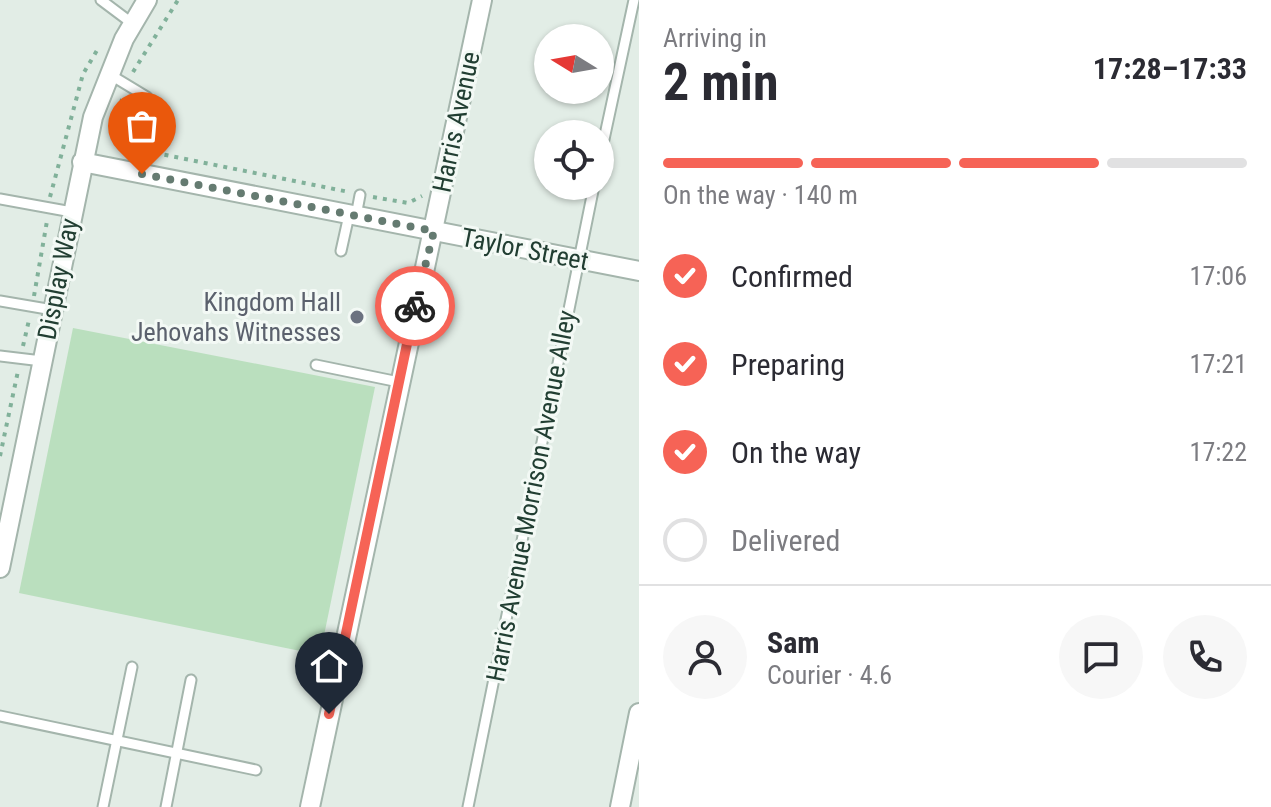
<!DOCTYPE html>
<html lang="en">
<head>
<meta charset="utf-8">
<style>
	body { margin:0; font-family:"Roboto Condensed",sans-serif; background:#f7f7f7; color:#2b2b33; height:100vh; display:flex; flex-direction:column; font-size:30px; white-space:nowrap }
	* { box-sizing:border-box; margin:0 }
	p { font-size:26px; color:#7c7c81 }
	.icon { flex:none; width:44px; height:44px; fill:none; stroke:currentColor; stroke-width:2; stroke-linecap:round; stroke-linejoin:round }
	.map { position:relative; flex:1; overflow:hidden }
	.drawer { display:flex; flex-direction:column; background:#fff; width:632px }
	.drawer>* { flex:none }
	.needle { width:52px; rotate:281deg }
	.buttons { position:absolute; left:534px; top:24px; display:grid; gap:16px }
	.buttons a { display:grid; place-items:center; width:80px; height:80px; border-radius:50%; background:#fff; box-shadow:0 2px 6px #0004; font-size:40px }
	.pin { position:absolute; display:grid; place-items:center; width:68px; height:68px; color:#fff; margin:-82px -34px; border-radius:50% 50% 50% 0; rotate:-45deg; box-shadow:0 0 8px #0007 }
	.pin .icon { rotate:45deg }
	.courier { position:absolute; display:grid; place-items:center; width:80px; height:80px; margin:-40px; border:6px solid #f66356; border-radius:50%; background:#fff; color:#222; box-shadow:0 2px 10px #0007 }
	.summary em { font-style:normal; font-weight:700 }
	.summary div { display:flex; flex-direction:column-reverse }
	.summary { display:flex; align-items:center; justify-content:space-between; height:136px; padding:0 24px }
	h1 { font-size:52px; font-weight:700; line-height:60px }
	.bar { display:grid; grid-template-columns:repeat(4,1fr); gap:12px 8px; align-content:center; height:96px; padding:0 24px }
	.bar i { height:10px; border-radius:6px; background:#e1e1e2 }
	.bar .selected { background:#f66356 }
	.bar p { grid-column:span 4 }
	.line { display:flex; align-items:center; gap:20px; padding:0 24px; border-top:2px solid #e1e1e2 }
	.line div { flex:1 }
	.round { display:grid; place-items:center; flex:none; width:84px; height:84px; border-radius:42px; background:#f7f7f7 }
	ol { padding:0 24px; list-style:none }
	li { display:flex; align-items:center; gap:24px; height:88px }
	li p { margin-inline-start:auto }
	li .icon { padding:8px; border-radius:50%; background:#f66356; color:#fff; stroke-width:4 }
	li:last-child { color:#7c7c81 }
	li i { width:44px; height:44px; border:4px solid #e1e1e2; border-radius:50% }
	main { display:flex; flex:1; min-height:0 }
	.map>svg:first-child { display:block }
	.green { fill:#badfbe }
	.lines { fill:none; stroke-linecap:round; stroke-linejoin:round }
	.service-casing { stroke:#a4b5ac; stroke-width:13 }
	.minor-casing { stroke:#a4b5ac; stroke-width:22 }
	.path { stroke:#81b19a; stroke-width:4; stroke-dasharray:4 6; stroke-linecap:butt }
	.service { stroke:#fff; stroke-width:9 }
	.minor { stroke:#fff; stroke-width:18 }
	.done { stroke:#657b71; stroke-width:8; stroke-dasharray:0 14.4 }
	.route { stroke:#f66356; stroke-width:10 }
	.worship-dot { fill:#6b7280; stroke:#f3f9f5; stroke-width:3 }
	.labels { text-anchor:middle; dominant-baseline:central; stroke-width:6; stroke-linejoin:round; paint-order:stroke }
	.street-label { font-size:26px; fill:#213e32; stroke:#f3f9f5 }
	.worship-label { font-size:26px; fill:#5b616d; stroke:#f3f9f5; text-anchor:end }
</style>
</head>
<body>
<main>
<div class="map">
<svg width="639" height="807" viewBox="0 0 639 807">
	<rect width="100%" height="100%" fill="#e2ede6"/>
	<path class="green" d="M73,328L375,387L320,655L19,593Z"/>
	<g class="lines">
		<defs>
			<g id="service">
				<path d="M101,0L133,24"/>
				<path d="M109,74L147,97"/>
				<path d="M600,158L634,0"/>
				<path d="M0,199L72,212"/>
				<path d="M356,216L360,195"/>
				<path d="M341,251L349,215"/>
				<path d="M0,301L53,310"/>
				<path d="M0,356L42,361"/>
				<path d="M316,365L399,382"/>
				<path d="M0,716L256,770"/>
				<path d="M103,807L132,667"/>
				<path d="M166,807L191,680"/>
				<path d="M468,807L594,186"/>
			</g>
			<g id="minor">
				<path d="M82,162L639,271"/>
				<path d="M0,568L93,117L124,39L147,0"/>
				<path d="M310,807L482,0"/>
				<path d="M620,807L639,713"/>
			</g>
		</defs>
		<use href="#service" class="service-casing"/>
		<use href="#minor" class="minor-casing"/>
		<g class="path">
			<path d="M133,72L178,0"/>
			<path d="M122,99L115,130L131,148L349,192"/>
			<path d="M50,197L83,74L99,47"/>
			<path d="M373,197L408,203L422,196"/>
			<path d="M34,296L47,221"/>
			<path d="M23,346L29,320"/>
			<path d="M0,456L18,371"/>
		</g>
		<use href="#service" class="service"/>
		<use href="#minor" class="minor"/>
	</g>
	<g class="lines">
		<path class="done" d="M142,174L434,231L415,306"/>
		<path class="route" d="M329,714L415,306"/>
	</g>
	<circle class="worship-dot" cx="357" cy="317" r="8"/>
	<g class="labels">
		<g class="street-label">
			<text transform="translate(456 122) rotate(-78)">Harris Avenue</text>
			<text transform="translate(525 249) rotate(11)">Taylor Street</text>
			<text transform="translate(58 279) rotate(-79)">Display Way</text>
			<text transform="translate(531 496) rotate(-79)">Harris Avenue Morrison Avenue Alley</text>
		</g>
		<g class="worship-label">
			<text x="341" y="302">Kingdom Hall<tspan x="341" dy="30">Jehovahs Witnesses</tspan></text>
		</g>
	</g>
</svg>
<div class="buttons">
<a><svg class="needle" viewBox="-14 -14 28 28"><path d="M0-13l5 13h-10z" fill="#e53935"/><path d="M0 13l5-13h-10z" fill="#7c7c81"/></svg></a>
<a><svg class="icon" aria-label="locate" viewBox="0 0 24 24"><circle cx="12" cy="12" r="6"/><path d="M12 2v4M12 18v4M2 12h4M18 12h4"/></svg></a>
</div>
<div class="pin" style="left:142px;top:174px;background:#ea580c"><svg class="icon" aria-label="bag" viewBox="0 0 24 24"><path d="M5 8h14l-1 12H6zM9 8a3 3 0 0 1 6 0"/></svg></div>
<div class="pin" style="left:329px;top:714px;background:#1f2937"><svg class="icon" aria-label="home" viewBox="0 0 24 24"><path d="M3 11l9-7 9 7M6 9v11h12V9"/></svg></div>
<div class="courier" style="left:415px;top:306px"><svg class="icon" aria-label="bike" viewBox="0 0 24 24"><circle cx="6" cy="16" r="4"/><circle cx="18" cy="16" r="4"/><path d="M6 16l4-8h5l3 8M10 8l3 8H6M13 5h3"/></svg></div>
</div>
<section class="drawer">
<div class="summary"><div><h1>2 min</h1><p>Arriving in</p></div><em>17:28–17:33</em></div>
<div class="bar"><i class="selected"></i><i class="selected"></i><i class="selected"></i><i></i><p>On the way · 140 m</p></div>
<ol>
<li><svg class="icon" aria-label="check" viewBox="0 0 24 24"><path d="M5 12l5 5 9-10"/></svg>Confirmed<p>17:06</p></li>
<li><svg class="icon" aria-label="check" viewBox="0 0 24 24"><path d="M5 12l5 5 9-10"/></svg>Preparing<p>17:21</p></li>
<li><svg class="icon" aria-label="check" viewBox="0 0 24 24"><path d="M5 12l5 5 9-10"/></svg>On the way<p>17:22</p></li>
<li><i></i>Delivered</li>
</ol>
<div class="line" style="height:144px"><a class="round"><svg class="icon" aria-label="person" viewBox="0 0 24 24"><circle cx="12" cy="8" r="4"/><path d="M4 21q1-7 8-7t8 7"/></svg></a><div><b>Sam</b><p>Courier · 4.6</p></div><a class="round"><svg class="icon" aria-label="chat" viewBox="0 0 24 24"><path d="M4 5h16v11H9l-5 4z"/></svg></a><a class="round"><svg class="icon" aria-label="phone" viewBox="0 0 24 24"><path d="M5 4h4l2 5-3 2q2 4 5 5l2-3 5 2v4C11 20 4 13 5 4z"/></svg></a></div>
</section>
</main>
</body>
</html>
